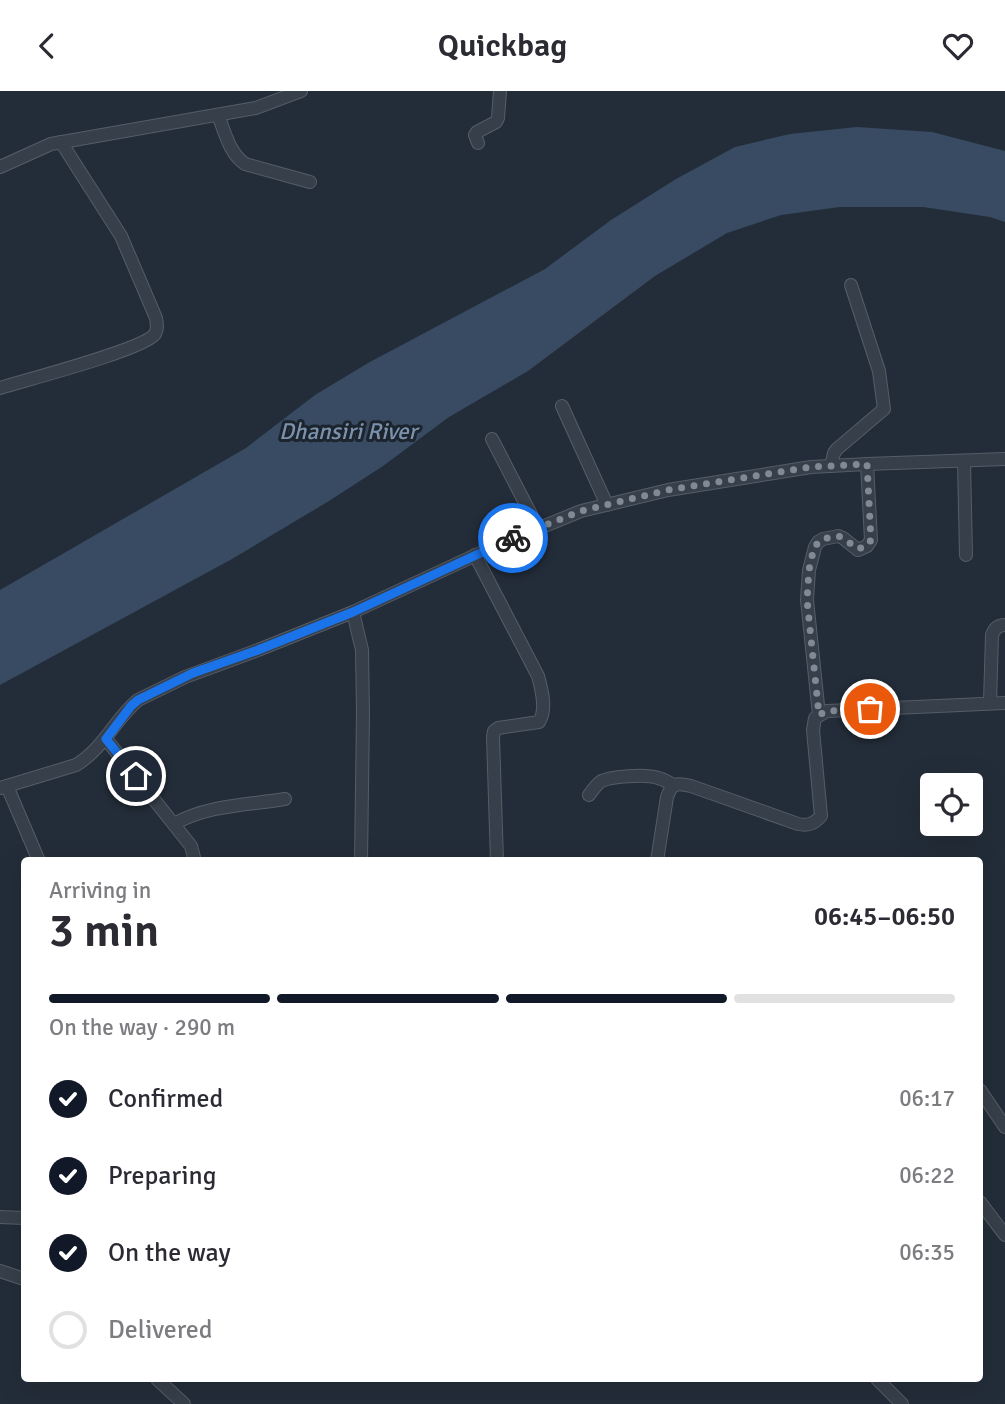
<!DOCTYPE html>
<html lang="en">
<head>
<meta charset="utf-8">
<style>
	body { margin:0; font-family:Signika,sans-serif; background:#f2f2f3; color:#2b2b33; height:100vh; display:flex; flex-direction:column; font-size:26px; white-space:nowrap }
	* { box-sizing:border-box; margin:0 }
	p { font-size:23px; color:#7c7c81 }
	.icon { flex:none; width:38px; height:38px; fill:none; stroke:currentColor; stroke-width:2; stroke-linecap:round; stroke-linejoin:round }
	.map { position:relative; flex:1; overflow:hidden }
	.details { position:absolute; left:21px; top:766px; width:962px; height:525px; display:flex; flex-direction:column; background:#fff; border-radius:7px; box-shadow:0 7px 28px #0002 }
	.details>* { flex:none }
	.controls { position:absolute; left:920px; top:682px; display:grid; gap:14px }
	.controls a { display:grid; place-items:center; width:63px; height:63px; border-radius:7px; background:#fff; box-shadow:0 7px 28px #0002; font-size:35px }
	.pin { position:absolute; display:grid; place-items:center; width:60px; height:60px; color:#fff; margin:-30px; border:4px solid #fff; border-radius:50%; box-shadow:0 2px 7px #0007 }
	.courier { position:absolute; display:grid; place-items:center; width:70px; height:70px; margin:-35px; border:5px solid #1a73e8; border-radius:50%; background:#fff; color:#222; box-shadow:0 2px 9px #0007 }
	.summary em { font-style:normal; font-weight:600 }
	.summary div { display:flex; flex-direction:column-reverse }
	.summary { display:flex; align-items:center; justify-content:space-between; height:119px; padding:0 28px }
	h1 { font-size:46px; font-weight:600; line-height:52px }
	.bar { display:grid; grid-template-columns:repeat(4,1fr); gap:10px 7px; align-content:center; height:84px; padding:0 28px }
	.bar i { height:9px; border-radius:5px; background:#e1e1e2 }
	.bar .active { background:#111827 }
	.bar p { grid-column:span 4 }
	ol { padding:0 28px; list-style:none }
	li { display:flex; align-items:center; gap:21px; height:77px }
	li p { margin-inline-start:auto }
	li .icon { padding:7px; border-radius:50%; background:#111827; color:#fff; stroke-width:4 }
	li:last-child { color:#7c7c81 }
	li i { width:38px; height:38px; border:4px solid #e1e1e2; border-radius:50% }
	header { display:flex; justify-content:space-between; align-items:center; height:91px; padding:0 28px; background:#fff; font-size:32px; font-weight:600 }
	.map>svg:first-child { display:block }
	.water { fill:#394b62 }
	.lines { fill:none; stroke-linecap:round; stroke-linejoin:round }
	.street-casing { stroke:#555d67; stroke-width:14 }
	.street { stroke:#373f4a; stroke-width:12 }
	.done { stroke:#808994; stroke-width:7; stroke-dasharray:0 12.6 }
	.route { stroke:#1a73e8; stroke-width:9 }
	.labels { text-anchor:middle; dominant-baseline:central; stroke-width:6; stroke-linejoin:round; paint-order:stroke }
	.water-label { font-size:23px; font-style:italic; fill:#7c91ac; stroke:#1c242e }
</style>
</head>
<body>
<header><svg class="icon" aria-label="back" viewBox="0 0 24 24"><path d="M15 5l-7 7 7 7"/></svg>Quickbag<svg class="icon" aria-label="heart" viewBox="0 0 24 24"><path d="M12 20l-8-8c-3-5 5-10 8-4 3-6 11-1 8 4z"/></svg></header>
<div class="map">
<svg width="1005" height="1313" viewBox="0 0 1005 1313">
	<rect width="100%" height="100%" fill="#232d39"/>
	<path class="water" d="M857,36L932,41L1005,60V131L990,126L923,116H840L781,124L727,142L655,185L528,280L449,326L383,375L329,410L232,468L0,594V499L246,357L315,304L368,272L545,178L611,129L676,88L735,56L790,43Z"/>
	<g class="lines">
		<defs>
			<g id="street">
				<path d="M218,24C225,41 229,62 245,73L310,91"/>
				<path d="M478,52L475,44L477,41L496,31L498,27L500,0"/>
				<path d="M0,76L51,53L256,17L301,0"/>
				<path d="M0,297C25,289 143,259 155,243C158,238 157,233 156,227L121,145L61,51"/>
				<path d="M562,315L607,414"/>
				<path d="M492,348L538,437"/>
				<path d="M964,370L966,464"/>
				<path d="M831,375L834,362L837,358L884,318L879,280L851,194"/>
				<path d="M475,464L538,585C542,599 547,619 539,631L498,637L494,640L493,646L497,770"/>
				<path d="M353,521L362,559L363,622L361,770"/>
				<path d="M990,612L992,544C994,538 998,534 1005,534"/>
				<path d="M819,624L807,509L809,479L815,456L818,451L823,448L838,445L843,447L858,459L867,455L871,449L867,373"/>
				<path d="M106,648L191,755L195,770"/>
				<path d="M7,695L39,770"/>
				<path d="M0,697L76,674C104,657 115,628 138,609L185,586L258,559L353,521L491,457L581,420L668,399L811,376L867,373L1005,368"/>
				<path d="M589,704C592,700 596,694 600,691C609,685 647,683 658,687C664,688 669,692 674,694"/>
				<path d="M174,733C207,714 248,714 285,708"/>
				<path d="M657,770L667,706C672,691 678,692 691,695L798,733C808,735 814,733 821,725L813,639L815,627L827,620L1005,612"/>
				<path d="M980,999L1005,1036"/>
				<path d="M980,1111L1005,1144"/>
				<path d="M0,1126L24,1127"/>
				<path d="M0,1180L24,1188"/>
				<path d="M157,1288L184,1313"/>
				<path d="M877,1288L902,1313"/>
			</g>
		</defs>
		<use href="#street" class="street-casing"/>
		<use href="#street" class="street"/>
	</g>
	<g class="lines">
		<path class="done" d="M513,447L581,420L668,399L811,376L867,373L871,449L867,455L858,458L843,447L838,445L822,448L814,456L809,479L807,509L819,624L827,620L870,618"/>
		<path class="route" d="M136,685L106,648L131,615L138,609L193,582L258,559L353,521L513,447"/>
	</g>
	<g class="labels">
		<g class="water-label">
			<text x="348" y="340">Dhansiri River</text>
		</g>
	</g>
</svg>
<div class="controls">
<a><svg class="icon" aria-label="locate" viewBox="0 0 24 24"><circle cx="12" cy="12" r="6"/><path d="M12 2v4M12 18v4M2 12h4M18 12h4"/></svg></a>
</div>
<div class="pin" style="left:870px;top:618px;background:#ea580c"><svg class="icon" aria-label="bag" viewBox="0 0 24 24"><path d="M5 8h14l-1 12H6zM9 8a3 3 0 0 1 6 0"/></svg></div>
<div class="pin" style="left:136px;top:685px;background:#1f2937"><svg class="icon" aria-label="home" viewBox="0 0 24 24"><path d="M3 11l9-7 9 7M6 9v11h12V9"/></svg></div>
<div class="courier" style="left:513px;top:447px"><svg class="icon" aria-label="bike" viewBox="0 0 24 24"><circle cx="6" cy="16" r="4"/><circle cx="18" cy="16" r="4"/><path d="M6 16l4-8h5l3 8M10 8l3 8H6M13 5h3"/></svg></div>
<section class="details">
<div class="summary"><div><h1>3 min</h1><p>Arriving in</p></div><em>06:45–06:50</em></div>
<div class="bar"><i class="active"></i><i class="active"></i><i class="active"></i><i></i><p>On the way · 290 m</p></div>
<ol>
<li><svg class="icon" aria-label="check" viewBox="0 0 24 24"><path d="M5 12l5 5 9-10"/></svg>Confirmed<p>06:17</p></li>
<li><svg class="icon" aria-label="check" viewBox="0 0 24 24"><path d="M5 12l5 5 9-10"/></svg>Preparing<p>06:22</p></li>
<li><svg class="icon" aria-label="check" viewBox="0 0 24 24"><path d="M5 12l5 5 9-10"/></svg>On the way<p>06:35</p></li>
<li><i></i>Delivered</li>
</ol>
</section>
</div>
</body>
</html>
